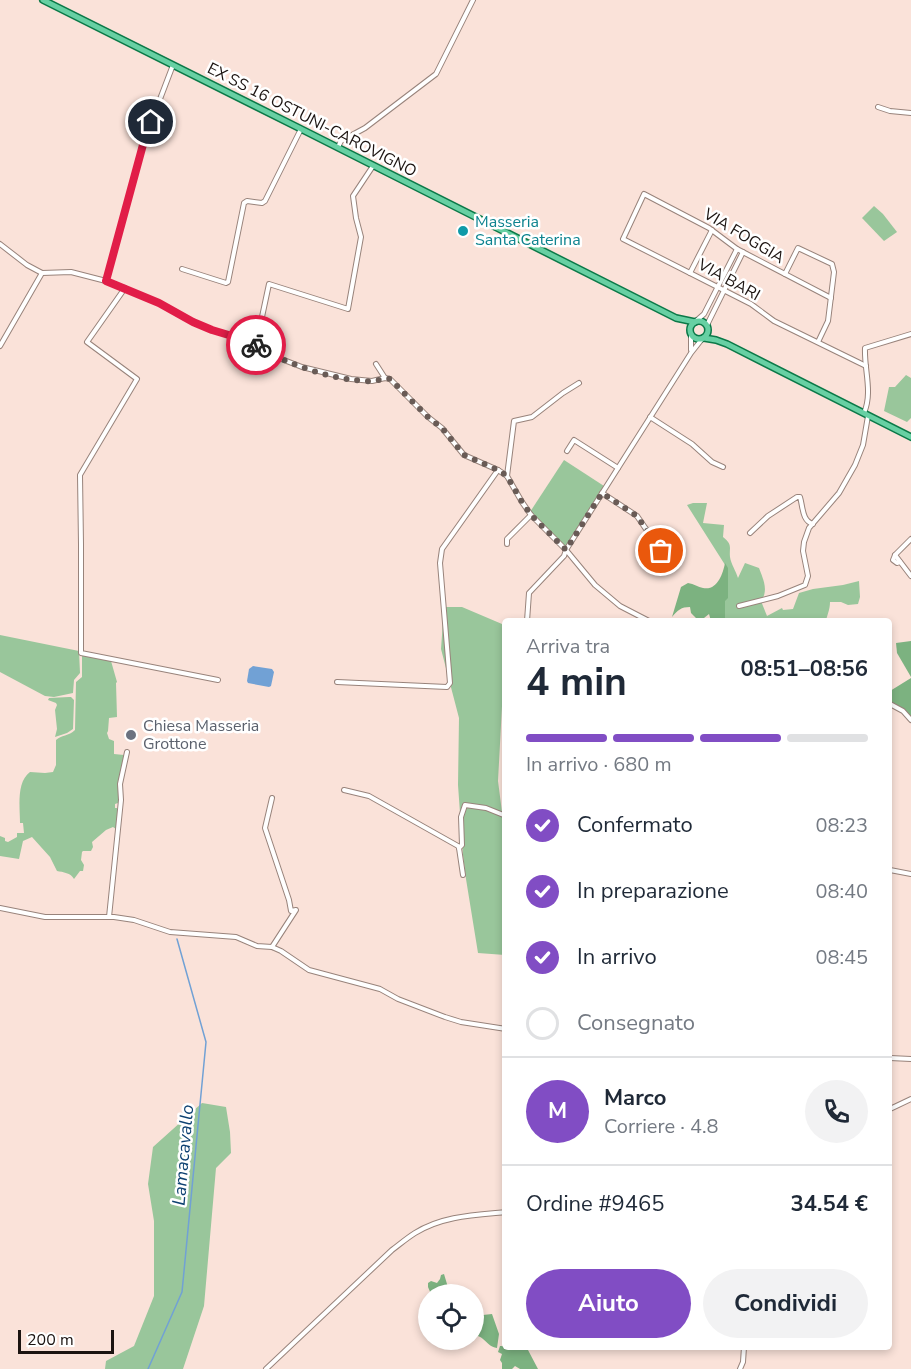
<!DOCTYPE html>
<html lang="it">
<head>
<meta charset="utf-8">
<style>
	body { margin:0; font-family:"Nunito Sans",sans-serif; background:#f2f2f3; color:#1f2937; height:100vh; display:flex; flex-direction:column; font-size:22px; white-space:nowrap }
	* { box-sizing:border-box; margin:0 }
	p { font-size:20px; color:#747a83 }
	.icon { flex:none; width:33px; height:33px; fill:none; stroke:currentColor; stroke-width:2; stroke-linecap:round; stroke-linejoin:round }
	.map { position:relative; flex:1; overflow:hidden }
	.sheet { position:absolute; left:502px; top:618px; width:390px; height:732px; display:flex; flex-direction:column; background:#fff; border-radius:6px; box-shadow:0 3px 9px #0003 }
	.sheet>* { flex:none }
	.controls { position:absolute; left:418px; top:1284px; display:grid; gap:12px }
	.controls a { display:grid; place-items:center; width:66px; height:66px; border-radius:50%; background:#fff; box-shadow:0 3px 9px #0003; font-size:30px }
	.scale { position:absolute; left:18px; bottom:15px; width:96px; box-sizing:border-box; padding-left:6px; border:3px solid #1b1310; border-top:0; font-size:16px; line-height:21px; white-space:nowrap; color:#1b1310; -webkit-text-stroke:4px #fff; paint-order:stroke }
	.pin { position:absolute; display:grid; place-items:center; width:51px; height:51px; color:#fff; margin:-26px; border:3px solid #fff; border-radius:50%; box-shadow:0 2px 6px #0007 }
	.courier { position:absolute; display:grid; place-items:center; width:60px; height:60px; margin:-30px; border:4px solid #e11d48; border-radius:50%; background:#fff; color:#222; box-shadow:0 2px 8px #0007 }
	.headline em { font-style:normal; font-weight:700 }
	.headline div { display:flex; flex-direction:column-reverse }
	.headline { display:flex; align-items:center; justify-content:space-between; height:102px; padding:0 24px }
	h1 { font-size:39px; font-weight:700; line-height:45px }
	.bar { display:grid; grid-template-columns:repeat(4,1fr); gap:9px 6px; align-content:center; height:72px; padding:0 24px }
	.bar i { height:8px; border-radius:4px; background:#e0e1e3 }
	.bar .current { background:#814dc4 }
	.bar p { grid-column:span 4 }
	.line { display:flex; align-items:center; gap:15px; padding:0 24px; border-top:2px solid #e0e1e3 }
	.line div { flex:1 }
	.round { display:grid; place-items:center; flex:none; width:63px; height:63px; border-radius:32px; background:#f2f2f3 }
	ol { padding:0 24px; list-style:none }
	li { display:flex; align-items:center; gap:18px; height:66px }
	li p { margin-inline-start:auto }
	li .icon { padding:6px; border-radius:50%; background:#814dc4; color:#fff; stroke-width:4 }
	li:last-child { color:#747a83 }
	li i { width:33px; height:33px; border:3px solid #e0e1e3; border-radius:50% }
	.button { display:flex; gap:12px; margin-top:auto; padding:12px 24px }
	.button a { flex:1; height:69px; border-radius:36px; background:#814dc4; color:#fff; font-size:24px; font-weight:700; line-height:69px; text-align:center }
	.button a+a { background:#f2f2f3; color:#1f2937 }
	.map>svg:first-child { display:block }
	.green { fill:#99c69b }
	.forest { fill:#7cb280 }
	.water { fill:#71a1d5 }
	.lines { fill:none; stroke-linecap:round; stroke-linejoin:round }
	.stream { stroke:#71a1d5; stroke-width:1.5 }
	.minor-casing { stroke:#98837b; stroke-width:6 }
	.major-casing { stroke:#0b7948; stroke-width:8 }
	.minor { stroke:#fff; stroke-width:4 }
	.major { stroke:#67d0a3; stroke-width:5 }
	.done { stroke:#695b56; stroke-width:6; stroke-dasharray:0 10.8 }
	.route { stroke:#e11d48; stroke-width:8 }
	.culture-dot { fill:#0f9aa8; stroke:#fff; stroke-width:2 }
	.worship-dot { fill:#6b7280; stroke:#fff; stroke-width:2 }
	.labels { text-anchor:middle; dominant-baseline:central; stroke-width:5; stroke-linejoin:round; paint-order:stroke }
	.street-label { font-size:16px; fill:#1b1310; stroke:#fff }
	.culture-label { font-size:16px; fill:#0d838f; stroke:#fff; text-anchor:start }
	.worship-label { font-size:16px; fill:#5b616d; stroke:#fff; text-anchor:start }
	.water-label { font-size:18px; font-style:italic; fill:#0d4171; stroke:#fff }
</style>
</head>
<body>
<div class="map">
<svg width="911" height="1369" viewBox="0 0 911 1369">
	<rect width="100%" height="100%" fill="#fae2d9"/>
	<g class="green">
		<path d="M874,206L883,214L897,232L884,241L862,218Z"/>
		<path d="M906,375L911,378V418L907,422L884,411L889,387H895Z"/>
		<path d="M564,460L604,486L566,550L530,512Z"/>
		<path d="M693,503H707L703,523L724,525L723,537C733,545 729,547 730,557C731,564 736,571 738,578L745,563L759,568C763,579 769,590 761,601L767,616L782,608L783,610L793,609L799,593L813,589L843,585L859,581L860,597L858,604L848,605L841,602H830C830,610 827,615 826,621H725V600L727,568L687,505Z"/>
		<path d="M444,607H462L502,624L504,669L498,781L506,843L505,955L478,953L466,879L463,855L458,785L459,718L441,649Z"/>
		<path d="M0,635L79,651L80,673L74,680L73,693L54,697L45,696L0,672Z"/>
		<path d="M84,655L110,659L111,661L117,682L116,683L117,717L109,718L108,731L107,733L109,739L114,741V754L124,755L119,783L118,803L115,804V808H117L118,813L116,829L113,827L106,830L92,842L93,847L91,851H83L82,852L81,860L84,865L83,871H80L74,879C71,873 63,872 57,871L50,857L32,837L23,841L19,859L0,856V836L5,838V841L8,842L17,837V833H24L23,823H20C20,808 16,782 30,772L45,773L53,772L56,765V740C61,735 69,736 75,730L76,682L82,677V656Z"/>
		<path d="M69,697H71L74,700L73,729L67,733L55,737L57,729L55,710L57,705L56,703L48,700L49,698Z"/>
		<path d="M202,1103L226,1107L230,1132L231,1153L216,1168L204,1306L183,1369H105L106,1361L134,1346L154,1296V1221L148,1184L153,1147Z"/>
	</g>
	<g class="forest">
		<path d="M725,563L728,568V598L725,601V621H711L709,614L704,618H696L691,613L690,607C681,607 678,610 672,617L681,587L688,583C694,584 698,587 703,588C717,591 723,574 725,563Z"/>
		<path d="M911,641V677L897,653L896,643Z"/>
		<path d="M911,678V718L902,709L890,702V691Z"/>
		<path d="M444,1274L450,1294H431L428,1287V1283L431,1281L437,1283L440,1279L441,1275Z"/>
		<path d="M492,1314L499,1334L497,1348C486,1346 486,1337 474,1335V1316Z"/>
		<path d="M500,1346L528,1347V1350L538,1369H520L515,1366L512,1369H502V1363L500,1360L502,1354L498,1352Z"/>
	</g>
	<path class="water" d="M253,666L272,669L274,672L271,686L269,687L248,683L247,681L249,669Z"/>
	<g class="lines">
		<path class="stream" d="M148,1369L182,1292L206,1042L177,939"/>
		<defs>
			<g id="minor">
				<path d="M878,107L890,111L911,113"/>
				<path d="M338,147L341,141L365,128L436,74L473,0"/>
				<path d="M0,244L27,265L42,273L71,272L106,281L159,303L193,322L212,330L242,339L271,355L302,367L351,379L372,381L385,378L390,379L428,417L442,428L464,455L498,470L507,476L522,502L531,515L566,550L595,585L620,606L649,621"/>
				<path d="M182,269L226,283L228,282L244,203L247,201L262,203L265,201L301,129"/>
				<path d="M690,273L712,230"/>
				<path d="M785,274L798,248L832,264L834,272L828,321L818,342"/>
				<path d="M106,281L144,141L173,65"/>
				<path d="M125,288L87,342L137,379L80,475L81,544V653L218,680"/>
				<path d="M831,298L737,249L709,228L644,194L623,239L751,304L774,321L866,366"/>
				<path d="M696,321L704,314L737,249"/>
				<path d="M707,325L743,252"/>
				<path d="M691,334V350"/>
				<path d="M256,345L269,284L348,309L361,237L356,218L353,196L373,166"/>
				<path d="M0,346L42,273"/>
				<path d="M376,364L385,378"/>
				<path d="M864,413C873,392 864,370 865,348L911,334"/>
				<path d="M650,417L692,444L712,462L723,467"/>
				<path d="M567,451L574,440L618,468"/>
				<path d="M507,476L514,421L532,417L563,393L579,383"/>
				<path d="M602,493L637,516L670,564"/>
				<path d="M750,533L768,516L797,497H800C803,507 802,521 813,524"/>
				<path d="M507,544V539L531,515"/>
				<path d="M895,555L911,576"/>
				<path d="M900,562L897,563L893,560L895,555L911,539"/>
				<path d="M739,606L778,596L805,585L808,576L803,551L804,542L809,528L839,493L855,465L863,445L868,416"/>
				<path d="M527,621L529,593L564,556L566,550L691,353L702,339"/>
				<path d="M337,682L447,687L450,683L440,563L442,549L498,470"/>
				<path d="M890,704L903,711L911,720"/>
				<path d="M344,790L369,796L458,846L459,848L462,845L461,817L465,805L486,808L506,816"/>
				<path d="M272,798L265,828L289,900L291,911L296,910L272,947"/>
				<path d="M459,848L463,875"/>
				<path d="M890,870L911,874"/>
				<path d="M0,908L45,917H114L134,920L170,932L236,937L257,946L272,947L281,951L309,970L380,989L398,999L445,1017L461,1022L506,1029"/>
				<path d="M109,917L121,800L120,784L127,752"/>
				<path d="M890,1058L911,1059"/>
				<path d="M890,1109L911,1099"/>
				<path d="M266,1369L392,1250C400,1244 407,1238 415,1233C442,1216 474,1215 506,1212"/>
				<path d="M740,1369L743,1362L744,1347"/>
			</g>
			<g id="major">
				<path d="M43,0L301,129L676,318L695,322"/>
				<circle cx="699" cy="330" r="9"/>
				<path d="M704,338L716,340L727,344L911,437"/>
			</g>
		</defs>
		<use href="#minor" class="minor-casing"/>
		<use href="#major" class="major-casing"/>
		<use href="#minor" class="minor"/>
		<use href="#major" class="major"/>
	</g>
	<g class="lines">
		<path class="done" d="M256,345C285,363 319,375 353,380C359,380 366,382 372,381C379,381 383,377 390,379L428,417L442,428L464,455L498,470L507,476L522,502L531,515L566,550L602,493L637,516L661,551"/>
		<path class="route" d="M151,122L144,141L106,281L159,303L193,322L212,330L242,339L256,345"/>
	</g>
	<circle class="culture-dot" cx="463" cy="231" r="6"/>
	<circle class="worship-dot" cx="131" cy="735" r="6"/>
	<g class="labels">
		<g class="street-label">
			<text transform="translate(312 120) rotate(27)">EX SS 16 OSTUNI-CAROVIGNO</text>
			<text transform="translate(744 236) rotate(31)">VIA FOGGIA</text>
			<text transform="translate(729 280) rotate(29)">VIA BARI</text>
		</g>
		<g class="culture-label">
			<text x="475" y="222">Masseria<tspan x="475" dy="18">Santa Caterina</tspan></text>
		</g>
		<g class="worship-label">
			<text x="143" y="726">Chiesa Masseria<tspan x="143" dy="18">Grottone</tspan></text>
		</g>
		<g class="water-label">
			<text transform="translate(183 1155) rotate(-85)">Lamacavallo</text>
		</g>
	</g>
</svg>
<div class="controls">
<a><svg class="icon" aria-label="locate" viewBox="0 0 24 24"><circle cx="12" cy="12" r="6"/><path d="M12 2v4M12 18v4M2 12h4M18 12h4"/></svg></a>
</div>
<div class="scale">200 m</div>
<div class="pin" style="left:661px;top:551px;background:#ea580c"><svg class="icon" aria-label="bag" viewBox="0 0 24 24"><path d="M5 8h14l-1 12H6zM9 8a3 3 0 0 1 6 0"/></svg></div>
<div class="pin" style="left:151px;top:122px;background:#1f2937"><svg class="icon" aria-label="home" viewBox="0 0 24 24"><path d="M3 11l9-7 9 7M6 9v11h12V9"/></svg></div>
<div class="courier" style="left:256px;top:345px"><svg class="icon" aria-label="bike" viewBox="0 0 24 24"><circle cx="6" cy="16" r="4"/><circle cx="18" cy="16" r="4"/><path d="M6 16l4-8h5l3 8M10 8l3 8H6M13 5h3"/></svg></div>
<section class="sheet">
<div class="headline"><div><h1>4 min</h1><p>Arriva tra</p></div><em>08:51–08:56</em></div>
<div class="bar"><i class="current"></i><i class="current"></i><i class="current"></i><i></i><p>In arrivo · 680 m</p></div>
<ol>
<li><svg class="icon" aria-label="check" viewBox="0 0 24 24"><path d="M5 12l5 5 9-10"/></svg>Confermato<p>08:23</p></li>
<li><svg class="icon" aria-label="check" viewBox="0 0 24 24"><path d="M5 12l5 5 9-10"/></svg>In preparazione<p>08:40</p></li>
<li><svg class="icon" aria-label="check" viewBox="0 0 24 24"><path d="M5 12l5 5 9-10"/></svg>In arrivo<p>08:45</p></li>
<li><i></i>Consegnato</li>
</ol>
<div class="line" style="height:108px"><b class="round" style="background:#814dc4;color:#fff">M</b><div><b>Marco</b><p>Corriere · 4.8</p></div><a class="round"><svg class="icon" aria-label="phone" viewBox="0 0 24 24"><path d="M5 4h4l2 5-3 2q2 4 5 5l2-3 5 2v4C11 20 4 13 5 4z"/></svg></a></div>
<div class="line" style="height:78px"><div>Ordine #9465</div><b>34.54 €</b></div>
<div class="button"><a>Aiuto</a><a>Condividi</a></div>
</section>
</div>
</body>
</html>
